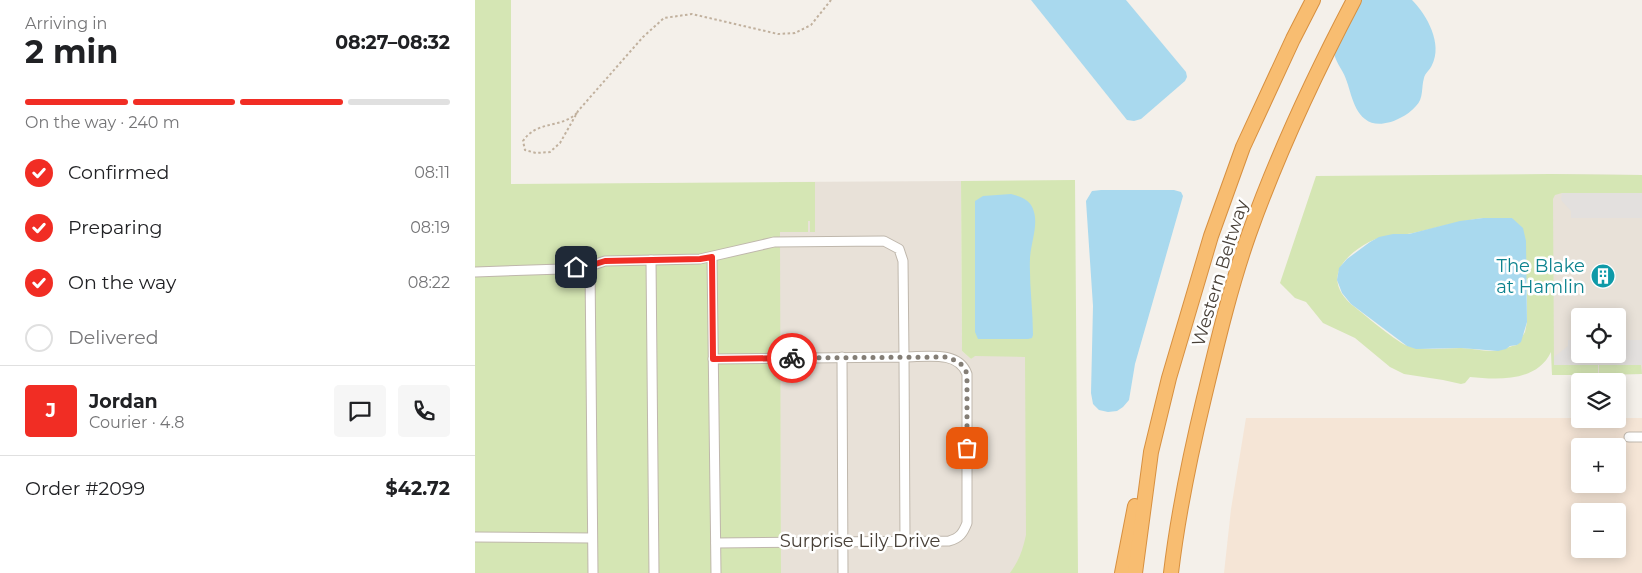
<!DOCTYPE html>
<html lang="en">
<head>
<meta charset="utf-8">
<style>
	body { margin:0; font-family:Montserrat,sans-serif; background:#f6f6f6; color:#202124; height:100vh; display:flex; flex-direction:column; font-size:19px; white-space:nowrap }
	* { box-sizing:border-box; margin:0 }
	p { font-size:16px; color:#757577 }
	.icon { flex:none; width:28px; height:28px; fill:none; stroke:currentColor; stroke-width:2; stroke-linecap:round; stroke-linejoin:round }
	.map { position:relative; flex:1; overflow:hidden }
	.drawer { display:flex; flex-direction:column; background:#fff; width:475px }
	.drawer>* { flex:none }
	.controls { position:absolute; left:1096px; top:308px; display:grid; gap:10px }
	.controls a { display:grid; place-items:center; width:55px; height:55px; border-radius:5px; background:#fff; box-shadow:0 2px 12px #0003; font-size:25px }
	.pin { position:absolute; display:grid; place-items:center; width:42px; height:42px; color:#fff; margin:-21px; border-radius:10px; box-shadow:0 2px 8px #0006 }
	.courier { position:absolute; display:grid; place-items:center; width:50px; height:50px; margin:-25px; border:4px solid #f12d24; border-radius:50%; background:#fff; color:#222; box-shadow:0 1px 6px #0007 }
	.head em { font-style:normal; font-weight:700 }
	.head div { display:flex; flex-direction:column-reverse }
	.head { display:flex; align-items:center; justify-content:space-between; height:85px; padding:0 25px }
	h1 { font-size:32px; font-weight:700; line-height:38px }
	.bar { display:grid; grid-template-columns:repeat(4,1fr); gap:8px 5px; align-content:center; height:60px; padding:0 25px }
	.bar i { height:6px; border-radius:4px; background:#e0e0e0 }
	.bar .active { background:#f12d24 }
	.bar p { grid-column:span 4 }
	.line { display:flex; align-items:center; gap:12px; padding:0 25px; border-top:1px solid #e0e0e0 }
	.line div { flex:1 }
	.round { display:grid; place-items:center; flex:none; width:52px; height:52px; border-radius:5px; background:#f6f6f6 }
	ol { padding:0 25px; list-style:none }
	li { display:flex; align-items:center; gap:15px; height:55px }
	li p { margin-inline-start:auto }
	li .icon { padding:5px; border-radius:50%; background:#f12d24; color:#fff; stroke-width:4 }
	li:last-child { color:#757577 }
	li i { width:28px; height:28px; border:2px solid #e0e0e0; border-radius:50% }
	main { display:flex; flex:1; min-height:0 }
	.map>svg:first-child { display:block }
	.residential { fill:#e8e1d8; fill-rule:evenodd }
	.commercial { fill:#f5e5d6; fill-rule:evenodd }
	.green { fill:#d5e6b4; fill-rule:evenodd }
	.parking { fill:#e3e0de }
	.water { fill:#a9d9ee }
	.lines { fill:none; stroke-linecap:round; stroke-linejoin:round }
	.minor-casing { stroke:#bfb7ac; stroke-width:11 }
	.highway-casing { stroke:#d79040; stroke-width:16 }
	.path { stroke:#c1b19e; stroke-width:2; stroke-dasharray:2.5 2.5; stroke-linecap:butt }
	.minor { stroke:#fff; stroke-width:9 }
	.highway { stroke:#f8bd71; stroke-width:14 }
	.done { stroke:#847e76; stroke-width:5; stroke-dasharray:0 9 }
	.route { stroke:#f12d24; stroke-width:6 }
	.labels { text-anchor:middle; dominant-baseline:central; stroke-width:5; stroke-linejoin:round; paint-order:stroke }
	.culture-label { font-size:18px; fill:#0d838f; stroke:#fff; text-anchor:end }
	.street-label { font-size:18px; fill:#484038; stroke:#fff }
</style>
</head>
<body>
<main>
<section class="drawer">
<div class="head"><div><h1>2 min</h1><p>Arriving in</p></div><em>08:27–08:32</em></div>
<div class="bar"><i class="active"></i><i class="active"></i><i class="active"></i><i></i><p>On the way · 240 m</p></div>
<ol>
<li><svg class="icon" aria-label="check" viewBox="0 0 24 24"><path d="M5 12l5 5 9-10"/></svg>Confirmed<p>08:11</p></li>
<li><svg class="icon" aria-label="check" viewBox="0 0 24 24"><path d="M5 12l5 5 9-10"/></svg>Preparing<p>08:19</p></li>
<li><svg class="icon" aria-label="check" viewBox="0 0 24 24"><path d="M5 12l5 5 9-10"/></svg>On the way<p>08:22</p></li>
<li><i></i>Delivered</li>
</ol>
<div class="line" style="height:90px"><b class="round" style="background:#f12d24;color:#fff">J</b><div><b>Jordan</b><p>Courier · 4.8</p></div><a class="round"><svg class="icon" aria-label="chat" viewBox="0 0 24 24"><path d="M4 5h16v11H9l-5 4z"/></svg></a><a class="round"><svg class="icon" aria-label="phone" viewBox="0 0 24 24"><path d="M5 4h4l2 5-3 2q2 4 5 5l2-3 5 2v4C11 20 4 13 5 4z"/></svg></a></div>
<div class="line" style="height:65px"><div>Order #2099</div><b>$42.72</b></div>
</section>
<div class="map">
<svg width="1167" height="573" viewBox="0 0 1167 573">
	<rect width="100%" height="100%" fill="#f4f0ea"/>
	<g class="residential">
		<path d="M1075,174L1167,175V374L1077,375ZM1105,316H1142V354H1105Z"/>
		<path d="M486,181L487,351L496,359L499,356H580L582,573H306L304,182Z"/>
	</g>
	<path class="commercial" d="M771,418H1167V573H749L756,509ZM1105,446H1142V484H1105ZM1105,511H1142V549H1105Z"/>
	<g class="green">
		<path d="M0,0H36V184L340,182V232H335V221H333V232H305L306,573H0Z"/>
		<path d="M1075,174L1167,175V193H1087L1080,195L1078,199L1079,365H1123V375H1077L1076,352C1062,382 1023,380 995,377L990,383L986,384L968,380L929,374L915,367L880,338L848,323L831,302L820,298L805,283L841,176ZM1008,218H1037L1052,282V322L1050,332L1042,345C1035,346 1031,349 1024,350C1013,353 998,348 986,348C969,348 951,351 933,346C923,343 892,317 881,308C848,283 863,259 894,242C909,234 923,236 938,233C962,228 983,221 1008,218Z"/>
		<path d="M600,180L603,573H535C544,561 548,549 551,535L550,357L500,356L496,359L487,351L486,181Z"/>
		<path d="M1124,365H1166L1167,374L1124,375Z"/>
	</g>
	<g class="parking">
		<path d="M1087,193H1167V218H1096V211L1086,200Z"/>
		<path d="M1093,340H1105V354H1142L1143,340H1167V365H1079V357L1093,346Z"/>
	</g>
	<g class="water">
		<path d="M556,0H651L711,72L712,77L710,81L666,119L659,121L652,120Z"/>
		<path d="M875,0H937C952,15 968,44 957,65C955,70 950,73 949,78C946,88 949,98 941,106C931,118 904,131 890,119C875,107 876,84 866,69C851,44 854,21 875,0Z"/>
		<path d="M626,190H699L706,192L708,196L660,364L654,400L648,407L642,411L633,412L624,410L618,404L616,393L618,306L611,201L617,191Z"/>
		<path d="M536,194C547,197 556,200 559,212C563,226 556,243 555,258C554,284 558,309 558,335L557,338L553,339H503L500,332V201L508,196Z"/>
		<path d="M1008,218H1037L1048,228L1051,241L1052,322L1046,342L1042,345L1035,346L1031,349L1023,351L986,348L941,349L932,346L876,304L867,293L862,280L864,268L872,259L895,242L904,237L918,234H934L985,221Z"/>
	</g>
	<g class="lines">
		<defs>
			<g id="minor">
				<path d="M237,257L241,573"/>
				<path d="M176,260L179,573"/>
				<path d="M115,266L118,573"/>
				<path d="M0,272L87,269L115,266L130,261L225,259L299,242L409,241L424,249L428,261L429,357C451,357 483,350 492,374V523C488,533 485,538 474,541L241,543"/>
				<path d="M367,357L368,573"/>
				<path d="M238,359L429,357L430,541"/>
				<path d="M1154,437H1167"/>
				<path d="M0,537L117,538"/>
			</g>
			<g id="highway">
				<path d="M647,573L660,506"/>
				<path d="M660,573L676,452L694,378L736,236L768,147L818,39L838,0"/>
				<path d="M696,573C703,514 715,456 729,398C742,344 755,288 774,234C803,153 839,76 879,0"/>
			</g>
		</defs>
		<use href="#minor" class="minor-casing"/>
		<use href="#highway" class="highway-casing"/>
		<path class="path" d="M102,113C85,129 62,120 48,141L50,150L61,153L75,152L85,143L102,113L103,111L168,37L189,18L217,14L303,34L320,33L336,25L356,0"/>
		<use href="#minor" class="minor"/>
		<use href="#highway" class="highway"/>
	</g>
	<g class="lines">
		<path class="done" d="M317,358L472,357C482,361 488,363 492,374V448"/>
		<path class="route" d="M101,267L114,266L130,261L225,259L237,257L238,359L317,358"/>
	</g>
	<defs>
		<symbol id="building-disc" viewBox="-11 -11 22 22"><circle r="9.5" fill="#0f9aa8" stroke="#fff"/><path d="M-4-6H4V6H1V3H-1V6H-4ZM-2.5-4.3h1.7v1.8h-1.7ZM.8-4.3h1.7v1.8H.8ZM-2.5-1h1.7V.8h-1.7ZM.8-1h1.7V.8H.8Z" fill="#fff"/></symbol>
	</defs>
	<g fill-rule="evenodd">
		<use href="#building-disc" x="1114" y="262" width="28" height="28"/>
	</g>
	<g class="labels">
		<g class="culture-label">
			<text x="1110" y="266">The Blake<tspan x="1110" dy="21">at Hamlin</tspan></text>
		</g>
		<g class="street-label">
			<text transform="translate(745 273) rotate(-73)">Western Beltway</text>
			<text x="385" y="541">Surprise Lily Drive</text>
		</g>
	</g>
</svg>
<div class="controls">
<a><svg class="icon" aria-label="locate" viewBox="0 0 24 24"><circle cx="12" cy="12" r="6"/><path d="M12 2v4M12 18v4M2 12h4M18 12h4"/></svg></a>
<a><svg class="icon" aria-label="layers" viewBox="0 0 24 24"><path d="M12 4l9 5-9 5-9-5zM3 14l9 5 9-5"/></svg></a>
<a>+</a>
<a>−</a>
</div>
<div class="pin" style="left:492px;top:448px;background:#ea580c"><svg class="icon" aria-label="bag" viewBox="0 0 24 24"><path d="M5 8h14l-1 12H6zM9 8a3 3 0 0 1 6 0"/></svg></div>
<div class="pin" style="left:101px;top:267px;background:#1f2937"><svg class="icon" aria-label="home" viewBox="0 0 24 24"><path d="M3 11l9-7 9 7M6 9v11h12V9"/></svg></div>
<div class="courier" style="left:317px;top:358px"><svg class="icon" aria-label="bike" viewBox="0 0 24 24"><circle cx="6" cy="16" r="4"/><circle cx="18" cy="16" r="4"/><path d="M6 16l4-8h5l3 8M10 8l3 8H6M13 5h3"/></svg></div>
</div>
</main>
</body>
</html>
